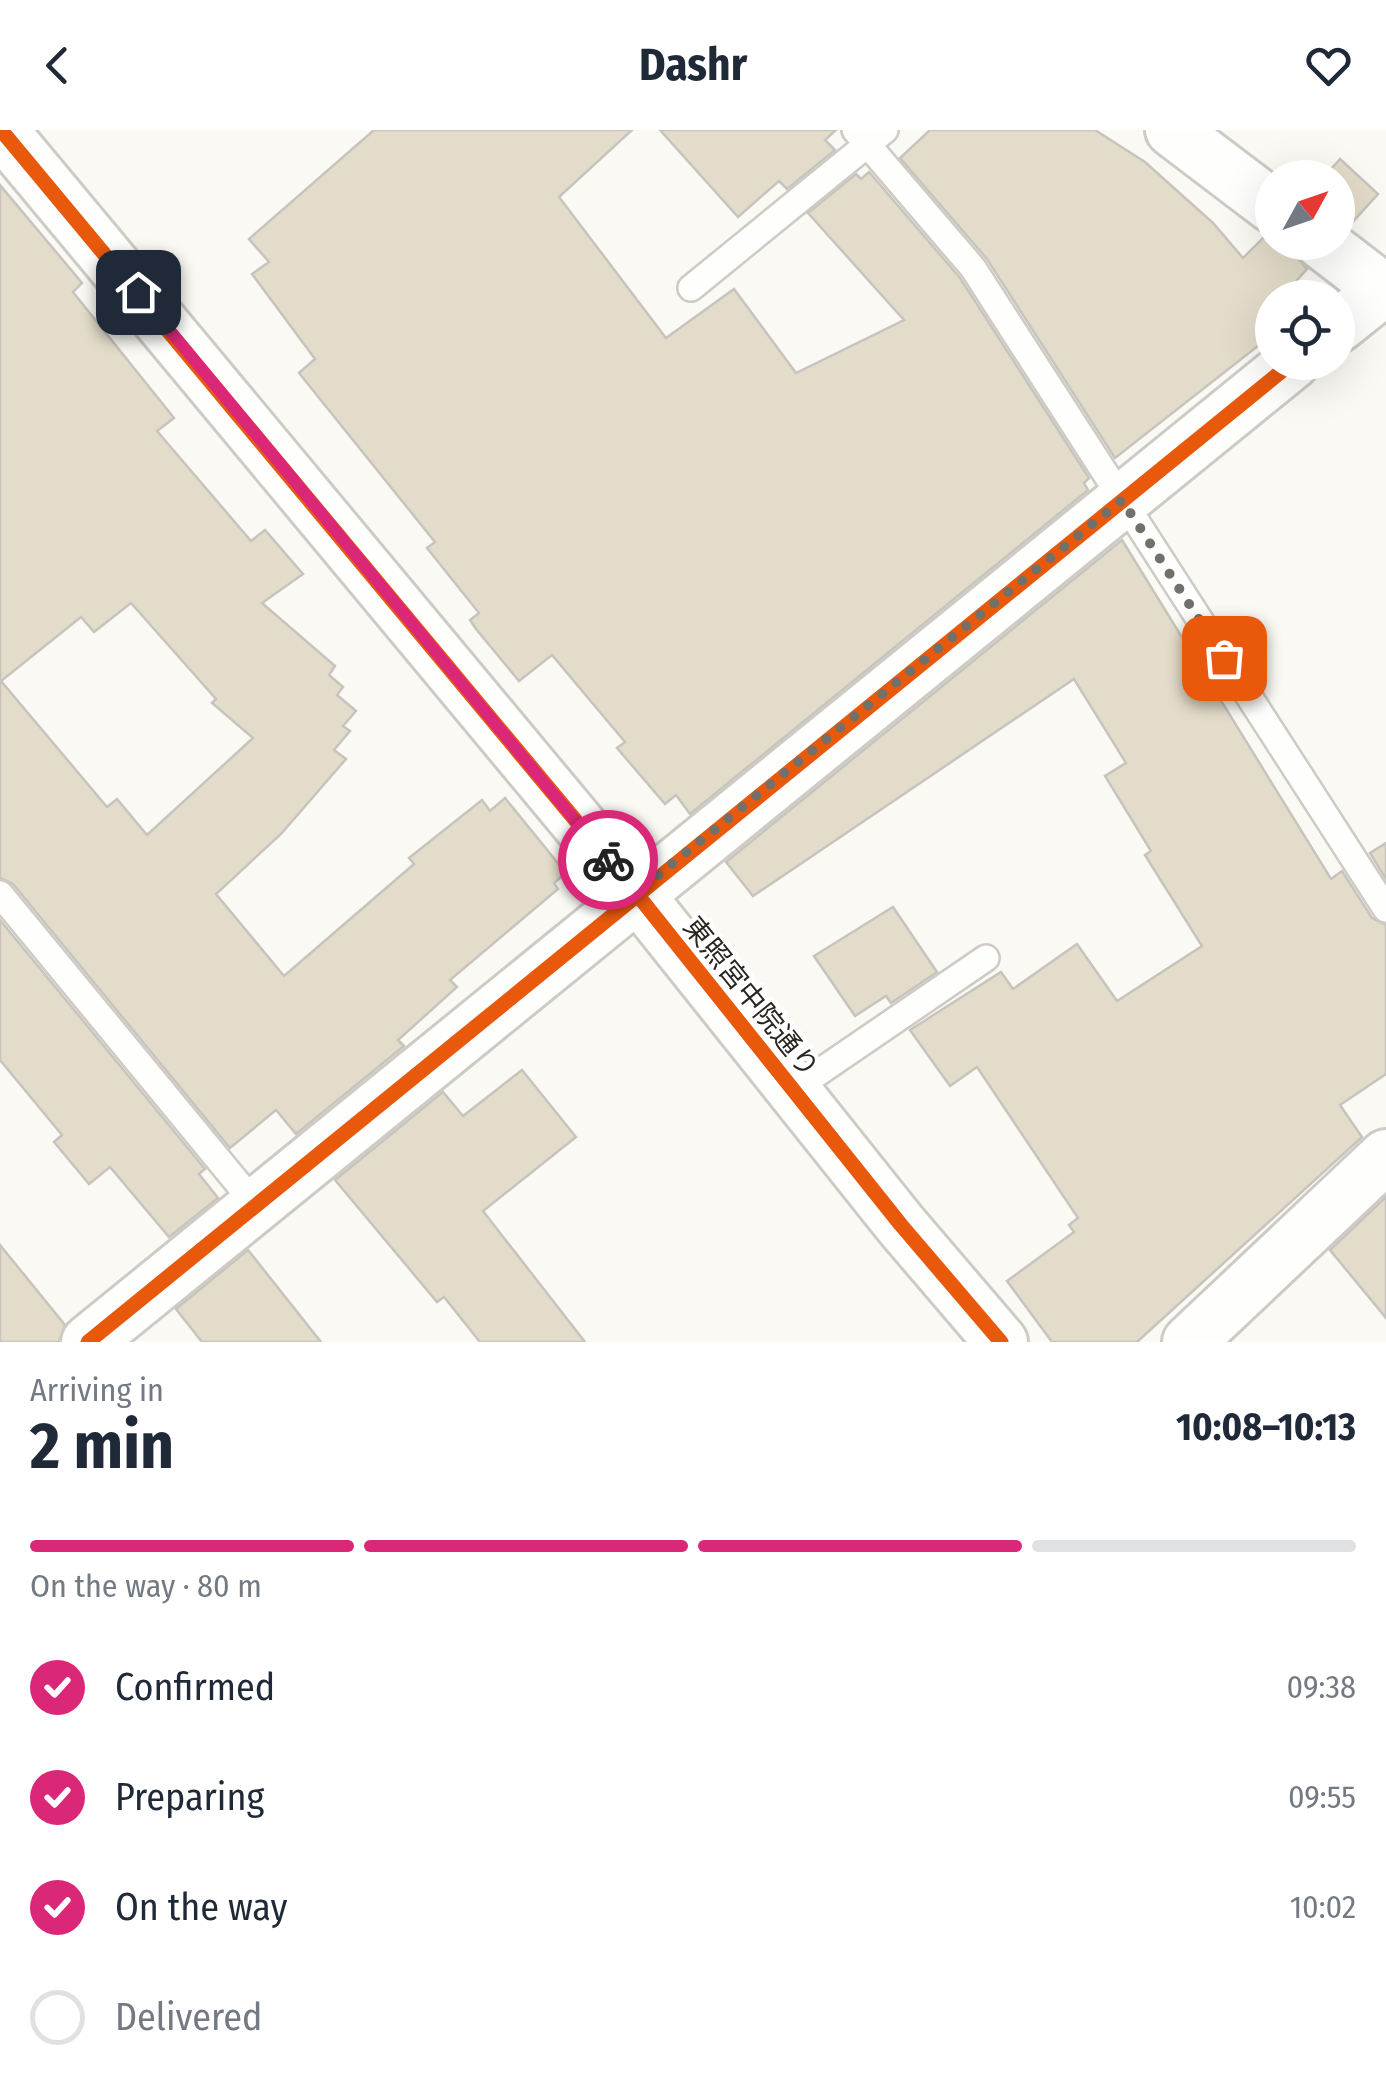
<!DOCTYPE html>
<html lang="en">
<head>
<meta charset="utf-8">
<style>
	body { margin:0; font-family:"Fira Sans Condensed","Noto Sans JP",sans-serif; background:#f6f6f7; color:#1f2937; height:100vh; display:flex; flex-direction:column; font-size:38px; white-space:nowrap }
	* { box-sizing:border-box; margin:0 }
	p { font-size:32px; color:#747a83 }
	.icon { flex:none; width:55px; height:55px; fill:none; stroke:currentColor; stroke-width:2; stroke-linecap:round; stroke-linejoin:round }
	.map { position:relative; height:1212px; overflow:hidden }
	.panel { display:flex; flex-direction:column; background:#fff; flex:1 }
	.panel>* { flex:none }
	.needle { width:65px; rotate:50deg }
	.controls { position:absolute; left:1255px; top:30px; display:grid; gap:20px }
	.controls a { display:grid; place-items:center; width:100px; height:100px; border-radius:50%; background:#fff; box-shadow:0 10px 40px #0002; font-size:50px }
	.pin { position:absolute; display:grid; place-items:center; width:85px; height:85px; color:#fff; margin:-42px; border-radius:20px; box-shadow:0 5px 15px #0006 }
	.courier { position:absolute; display:grid; place-items:center; width:100px; height:100px; margin:-50px; border:8px solid #db2777; border-radius:50%; background:#fff; color:#222; box-shadow:0 2px 12px #0007 }
	.overview em { font-style:normal; font-weight:700 }
	.overview div { display:flex; flex-direction:column-reverse }
	.overview { display:flex; align-items:center; justify-content:space-between; height:170px; padding:0 30px }
	h1 { font-size:65px; font-weight:700; line-height:75px }
	.bar { display:grid; grid-template-columns:repeat(4,1fr); gap:15px 10px; align-content:center; height:120px; padding:0 30px }
	.bar i { height:12px; border-radius:8px; background:#e0e1e3 }
	.bar .selected { background:#db2777 }
	.bar p { grid-column:span 4 }
	ol { padding:0 30px; list-style:none }
	li { display:flex; align-items:center; gap:30px; height:110px }
	li p { margin-inline-start:auto }
	li .icon { padding:10px; border-radius:50%; background:#db2777; color:#fff; stroke-width:4 }
	li:last-child { color:#747a83 }
	li i { width:55px; height:55px; border:5px solid #e0e1e3; border-radius:50% }
	header { display:flex; justify-content:space-between; align-items:center; height:130px; padding:0 30px; background:#fff; font-size:45px; font-weight:700 }
	.map>svg:first-child { display:block }
	.building { fill:#e4dcca; stroke:#c7c4be; stroke-width:2.5; fill-rule:evenodd }
	.lines { fill:none; stroke-linecap:round; stroke-linejoin:round }
	.lane-casing { stroke:#cecbc5; stroke-width:30 }
	.street-casing { stroke:#cecbc5; stroke-width:58 }
	.lane { stroke:#fefefd; stroke-width:25 }
	.street { stroke:#fefefd; stroke-width:52 }
	.cycleway-casing { stroke:#fff; stroke-width:21 }
	.cycleway { stroke:#e8590c; stroke-width:15 }
	.done { stroke:#737069; stroke-width:10; stroke-dasharray:0 18 }
	.route { stroke:#db2777; stroke-width:12 }
	.labels { text-anchor:middle; dominant-baseline:central; stroke-width:9; stroke-linejoin:round; paint-order:stroke }
	.street-label { font-size:28px; fill:#2a261e; stroke:#fff }
</style>
</head>
<body>
<header><svg class="icon" aria-label="back" viewBox="0 0 24 24"><path d="M15 5l-7 7 7 7"/></svg>Dashr<svg class="icon" aria-label="heart" viewBox="0 0 24 24"><path d="M12 20l-8-8c-3-5 5-10 8-4 3-6 11-1 8 4z"/></svg></header>
<div class="map">
<svg width="1386" height="1212" viewBox="0 0 1386 1212">
	<rect width="100%" height="100%" fill="#fbf9f4"/>
	<g class="building">
		<path d="M374,0H632L559,67L666,208L734,159L796,243L904,190L808,83L856,44L861,49L869,42L960,148L1089,348L1084,353L1088,360L690,684L676,665L665,674L617,618L625,612L552,525L519,551L476,499L470,490L479,483L427,418L435,412L299,243L315,229L252,144L269,132L249,109Z"/>
		<path d="M660,0H836L825,10L835,20L787,59L779,51L738,87Z"/>
		<path d="M930,0H1095L1145,32L1213,93L1243,128L1266,105H1272V112H1292L1294,124L1307,139L1281,168H1272V205L1115,328L987,129L900,28Z"/>
		<path d="M1340,29L1378,64L1349,96L1338,87V48H1323Z"/>
		<path d="M0,55L82,153L73,162L174,288L157,301L251,411L265,400L303,444L262,473L335,536L329,545L343,557L337,565L356,581L343,596L350,601L334,620L346,629L281,704L216,764L284,846L414,734L409,728L482,670L490,681L505,668L566,743L554,753L558,759L450,850L457,857L398,910L404,916L296,1004L276,980L230,1018L13,754L0,748ZM131,473L216,569L212,573L253,608L147,705L117,669L107,677L1,551L81,487L94,502Z"/>
		<path d="M1122,410L1331,749L1342,741L1372,788L1386,795V944L1340,975L1362,1007L1137,1212H1052L1007,1151L1074,1102L1069,1095L1078,1088L977,937L950,956L910,900L1001,842L1013,859L1077,814L1117,871L1202,816L1145,725L1151,721L1105,646L1126,633L1074,549L753,766L726,732Z"/>
		<path d="M1386,713V749L1370,723Z"/>
		<path d="M893,777L937,842L891,873L886,866L855,886L814,826Z"/>
		<path d="M0,790L205,1039L199,1044L218,1068L169,1107L110,1037L89,1054L54,1012L62,1005L0,930Z"/>
		<path d="M522,940L576,1007L483,1081L585,1212H480L444,1167L437,1172L335,1050L443,962L463,986Z"/>
		<path d="M1386,1067V1188L1330,1120Z"/>
		<path d="M0,1115L65,1195L59,1212H0Z"/>
		<path d="M248,1120L321,1212H202L176,1179Z"/>
	</g>
	<g class="lines">
		<defs>
			<g id="lane">
				<path d="M855,0L973,138L1386,779"/>
				<path d="M691,158L885,0"/>
				<path d="M0,764L255,1074"/>
				<path d="M793,960L986,828"/>
			</g>
			<g id="street">
				<path d="M1,0L636,763L901,1095L1001,1212"/>
				<path d="M1172,0L1272,76"/>
				<path d="M1321,112L1386,162"/>
				<path d="M1338,196L1383,160"/>
				<path d="M88,1212L1293,232"/>
				<path d="M1189,1212L1386,1026"/>
			</g>
		</defs>
		<use href="#lane" class="lane-casing"/>
		<use href="#street" class="street-casing"/>
		<use href="#lane" class="lane"/>
		<use href="#street" class="street"/>
		<defs>
			<g id="cycleway">
				<path d="M1,0L636,763L901,1095L1001,1212"/>
				<path d="M88,1212L1293,232"/>
			</g>
		</defs>
		<use href="#cycleway" class="cycleway-casing"/>
		<use href="#cycleway" class="cycleway"/>
	</g>
	<g class="lines">
		<path class="done" d="M608,730L636,763L1122,370L1224,528"/>
		<path class="route" d="M138,162L608,730"/>
	</g>
	<g class="labels">
		<g class="street-label">
			<text transform="translate(751 867) rotate(51)">東照宮中院通り</text>
		</g>
	</g>
</svg>
<div class="controls">
<a><svg class="needle" viewBox="-14 -14 28 28"><path d="M0-13l5 13h-10z" fill="#e53935"/><path d="M0 13l5-13h-10z" fill="#747a83"/></svg></a>
<a><svg class="icon" aria-label="locate" viewBox="0 0 24 24"><circle cx="12" cy="12" r="6"/><path d="M12 2v4M12 18v4M2 12h4M18 12h4"/></svg></a>
</div>
<div class="pin" style="left:1224px;top:528px;background:#ea580c"><svg class="icon" aria-label="bag" viewBox="0 0 24 24"><path d="M5 8h14l-1 12H6zM9 8a3 3 0 0 1 6 0"/></svg></div>
<div class="pin" style="left:138px;top:162px;background:#1f2937"><svg class="icon" aria-label="home" viewBox="0 0 24 24"><path d="M3 11l9-7 9 7M6 9v11h12V9"/></svg></div>
<div class="courier" style="left:608px;top:730px"><svg class="icon" aria-label="bike" viewBox="0 0 24 24"><circle cx="6" cy="16" r="4"/><circle cx="18" cy="16" r="4"/><path d="M6 16l4-8h5l3 8M10 8l3 8H6M13 5h3"/></svg></div>
</div>
<section class="panel">
<div class="overview"><div><h1>2 min</h1><p>Arriving in</p></div><em>10:08–10:13</em></div>
<div class="bar"><i class="selected"></i><i class="selected"></i><i class="selected"></i><i></i><p>On the way · 80 m</p></div>
<ol>
<li><svg class="icon" aria-label="check" viewBox="0 0 24 24"><path d="M5 12l5 5 9-10"/></svg>Confirmed<p>09:38</p></li>
<li><svg class="icon" aria-label="check" viewBox="0 0 24 24"><path d="M5 12l5 5 9-10"/></svg>Preparing<p>09:55</p></li>
<li><svg class="icon" aria-label="check" viewBox="0 0 24 24"><path d="M5 12l5 5 9-10"/></svg>On the way<p>10:02</p></li>
<li><i></i>Delivered</li>
</ol>
</section>
</body>
</html>
